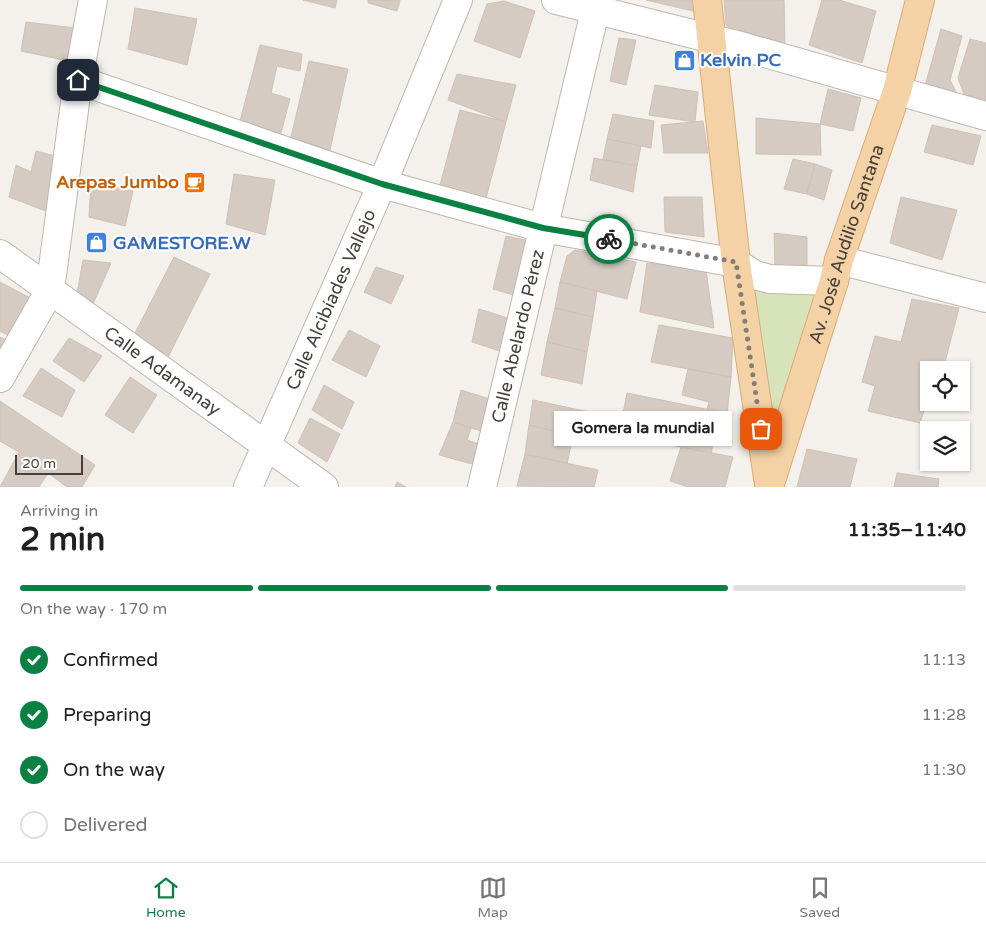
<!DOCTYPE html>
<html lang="en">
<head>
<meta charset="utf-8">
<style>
	body { margin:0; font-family:"Varela Round",sans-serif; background:#f6f6f6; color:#202124; height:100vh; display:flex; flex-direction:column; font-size:19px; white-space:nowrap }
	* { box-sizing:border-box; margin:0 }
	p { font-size:16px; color:#757577 }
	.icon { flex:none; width:28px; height:28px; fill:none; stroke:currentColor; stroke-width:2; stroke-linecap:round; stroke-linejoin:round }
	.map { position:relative; height:487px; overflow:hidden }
	.details { display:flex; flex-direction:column; background:#fff; flex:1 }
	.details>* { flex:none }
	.buttons { position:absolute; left:920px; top:361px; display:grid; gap:10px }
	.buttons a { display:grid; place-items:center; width:50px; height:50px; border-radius:0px; background:#fff; box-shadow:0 1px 4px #0004; font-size:25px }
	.scale { position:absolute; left:15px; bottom:12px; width:68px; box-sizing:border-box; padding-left:5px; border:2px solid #48403a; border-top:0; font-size:14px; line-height:18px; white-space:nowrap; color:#48403a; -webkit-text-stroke:4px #fff; paint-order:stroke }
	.pin { position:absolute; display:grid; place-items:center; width:42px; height:42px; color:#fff; margin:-21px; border-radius:10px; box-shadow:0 2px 8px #0006 }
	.courier { position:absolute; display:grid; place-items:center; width:50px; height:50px; margin:-25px; border:4px solid #0b8043; border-radius:50%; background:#fff; color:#222; box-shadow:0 1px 6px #0007 }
	.bubble { position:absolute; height:35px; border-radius:0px; background:#fff; box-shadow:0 1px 4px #0004; font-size:16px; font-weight:700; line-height:35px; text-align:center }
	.head em { font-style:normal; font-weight:700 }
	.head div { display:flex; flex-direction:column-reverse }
	.head { display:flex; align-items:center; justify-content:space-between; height:85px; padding:0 20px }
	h1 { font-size:32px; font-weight:700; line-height:38px }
	.bar { display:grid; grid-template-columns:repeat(4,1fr); gap:8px 5px; align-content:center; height:60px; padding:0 20px }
	.bar i { height:6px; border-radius:4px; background:#e0e0e0 }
	.bar .on { background:#0b8043 }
	.bar p { grid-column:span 4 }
	ol { padding:0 20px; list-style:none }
	li { display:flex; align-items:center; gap:15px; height:55px }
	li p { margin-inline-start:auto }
	li .icon { padding:5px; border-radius:50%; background:#0b8043; color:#fff; stroke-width:4 }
	li:last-child { color:#757577 }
	li i { width:28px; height:28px; border:2px solid #e0e0e0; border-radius:50% }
	.tabs { display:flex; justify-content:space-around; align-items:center; height:70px; border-top:1px solid #e0e0e0; background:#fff; font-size:14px; color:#757577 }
	.tabs a { display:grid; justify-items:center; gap:2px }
	.tabs .on { color:#0b8043 }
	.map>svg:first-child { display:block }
	.green { fill:#d7e3b9 }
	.building { fill:#d5cbc2; stroke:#cfc1b6 }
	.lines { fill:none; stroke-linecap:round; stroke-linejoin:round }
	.minor-casing { stroke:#bfb7af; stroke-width:30 }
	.major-casing { stroke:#d8ac76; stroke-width:30 }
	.minor { stroke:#fff; stroke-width:28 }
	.major { stroke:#f4d2a5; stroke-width:28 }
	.done { stroke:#847e78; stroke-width:5; stroke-dasharray:0 9 }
	.route { stroke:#0b8043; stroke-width:6 }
	.labels { text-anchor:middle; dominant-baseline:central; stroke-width:4; stroke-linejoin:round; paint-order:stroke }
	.shop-label { font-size:18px; font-weight:bold; fill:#366cbe; stroke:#fff; text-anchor:start }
	.food-label { font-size:18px; font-weight:bold; fill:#c56008; stroke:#fff; text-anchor:end }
	.street-label { font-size:18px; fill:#48403a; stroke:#fff }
</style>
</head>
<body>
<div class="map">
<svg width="986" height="487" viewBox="0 0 986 487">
	<rect width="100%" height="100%" fill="#f4f0ec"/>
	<path class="green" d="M743,266L834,281L769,484Z"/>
	<g class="building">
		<path d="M303,0H337L335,8Z"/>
		<path d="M368,0H400L397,11L368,3Z"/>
		<path d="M646,0H691L693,11Z"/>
		<path d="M724,0H784L785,48L738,37L726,25Z"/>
		<path d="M822,0H839L876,11L862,63L809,45Z"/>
		<path d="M504,1L535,11L520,58L474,41L487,4Z"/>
		<path d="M135,8L197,19L187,65L128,49Z"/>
		<path d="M26,22L75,28L68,61L21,51Z"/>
		<path d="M941,29L962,36L950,80L958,96L925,86Z"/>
		<path d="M619,38L636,40L626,85L610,81Z"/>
		<path d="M970,39L986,43V100L964,94L958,78Z"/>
		<path d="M260,45L302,54L300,71L277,66L271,93L290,99L280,136L240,121Z"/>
		<path d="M309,61L348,69L330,150L291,137Z"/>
		<path d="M457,74L516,85L506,122L448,100Z"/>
		<path d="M655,85L698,92L695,122L649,115Z"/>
		<path d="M828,89L861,98L853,131L820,124Z"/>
		<path d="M460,110L506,122L486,198L440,185Z"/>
		<path d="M613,114L654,121L651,148L607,139Z"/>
		<path d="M756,118L820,124L821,155L756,154Z"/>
		<path d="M703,121L708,153H664L661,125Z"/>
		<path d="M932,125L981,136L973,165L924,152Z"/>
		<path d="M607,139L641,146L637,166L603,159Z"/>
		<path d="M36,151L59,157L51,213L9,197L16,165L31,172Z"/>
		<path d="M594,158L637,166L633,192L590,180Z"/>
		<path d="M793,159L815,164L807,194L784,189Z"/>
		<path d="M815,164L832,170L824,200L807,194Z"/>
		<path d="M234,174L275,180L265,235L226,224Z"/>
		<path d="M91,183L133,191L125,226L89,217Z"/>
		<path d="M664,197H702L704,237L665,232Z"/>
		<path d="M901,197L957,210L942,260L890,243Z"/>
		<path d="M774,233L807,237V268L775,266Z"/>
		<path d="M506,236L530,241L517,296L493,289Z"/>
		<path d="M575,250L636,262L627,299L560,282L567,256Z"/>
		<path d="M174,257L210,274L167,359L134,335Z"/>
		<path d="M83,260L111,263L93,304L77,294Z"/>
		<path d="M647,263L706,270L714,328L640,312Z"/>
		<path d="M376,267L404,276L391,304L364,292Z"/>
		<path d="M0,282L34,300L13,338L0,331Z"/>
		<path d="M560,282L597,291L593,317L555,308Z"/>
		<path d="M912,299L959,308L943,370H929V394L920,423L868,411L875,386L862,382L875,336L901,342Z"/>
		<path d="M555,308L593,317L587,352L547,342Z"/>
		<path d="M479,309L514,320L506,353L472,342Z"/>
		<path d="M659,325L733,338L731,377L651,362Z"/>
		<path d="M349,330L380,346L366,377L332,360Z"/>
		<path d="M0,337L8,341L0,355Z"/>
		<path d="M69,338L102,356L84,382L53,361Z"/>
		<path d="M547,342L587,352L582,384L541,375Z"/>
		<path d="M41,368L75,390L62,417L23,396Z"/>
		<path d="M688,369L731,377L727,414L707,409L709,402L682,395Z"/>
		<path d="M130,377L157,395L133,433L105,415Z"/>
		<path d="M324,385L354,402L342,429L312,410Z"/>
		<path d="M461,390L493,400L484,432L453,422Z"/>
		<path d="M627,393L720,412L711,453L619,435Z"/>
		<path d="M533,400L594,413L592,441L529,425Z"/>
		<path d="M0,401L95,465L82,487H67L48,473L39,487H0L19,452L0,441Z"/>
		<path d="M310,418L340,434L327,462L298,443Z"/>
		<path d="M453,422L471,428L467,440L482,445L476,465L439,455Z"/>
		<path d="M529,425L573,436L567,464L525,454Z"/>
		<path d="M681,447L733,457L725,487H688L670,481Z"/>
		<path d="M807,449L857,459L850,487H797Z"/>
		<path d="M525,454L598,470L594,487L517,486Z"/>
		<path d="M897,473L939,479L938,487H894Z"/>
		<path d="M397,482L406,487H395Z"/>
	</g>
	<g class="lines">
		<defs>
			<g id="minor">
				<path d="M556,0L737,45L986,116"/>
				<path d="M78,80L382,184L543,228L736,263L755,275L770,279L834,281"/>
				<path id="s1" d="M0,254L324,487"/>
				<path d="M839,260L986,298"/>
				<path d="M0,378L50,290L78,80L93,0"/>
				<path id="s2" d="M248,487L382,184L458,0"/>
				<path id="s3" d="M482,487L595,11"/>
			</g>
			<g id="major">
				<path d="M707,0L736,263L768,478"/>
				<path id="s4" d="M769,487L834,281L839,260L897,91L920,0"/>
			</g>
		</defs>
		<use href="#minor" class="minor-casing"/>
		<use href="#major" class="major-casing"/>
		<use href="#minor" class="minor"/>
		<use href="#major" class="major"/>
	</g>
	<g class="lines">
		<path class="done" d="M609,239L736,262L761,429"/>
		<path class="route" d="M78,80L382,184L543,228L609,239"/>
	</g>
	<defs>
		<symbol id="shop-square" viewBox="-11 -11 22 22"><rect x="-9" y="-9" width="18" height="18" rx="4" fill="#3f7fe0" stroke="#fff"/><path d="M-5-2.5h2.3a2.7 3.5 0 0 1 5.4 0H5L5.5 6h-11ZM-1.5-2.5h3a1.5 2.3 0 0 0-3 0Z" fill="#fff"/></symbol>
		<symbol id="cafe-square" viewBox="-11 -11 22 22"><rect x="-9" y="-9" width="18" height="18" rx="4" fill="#e8710a" stroke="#fff"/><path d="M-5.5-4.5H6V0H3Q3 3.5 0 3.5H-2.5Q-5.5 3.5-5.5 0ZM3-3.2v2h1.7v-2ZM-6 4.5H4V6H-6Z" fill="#fff"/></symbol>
	</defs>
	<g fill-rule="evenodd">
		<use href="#shop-square" x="672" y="48" width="25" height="25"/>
		<use href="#cafe-square" x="182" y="170" width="25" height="25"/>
		<use href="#shop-square" x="84" y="230" width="25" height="25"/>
	</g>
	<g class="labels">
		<g class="shop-label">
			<text x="700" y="60">Kelvin PC</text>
			<text x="113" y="243">GAMESTORE.W</text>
		</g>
		<g class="food-label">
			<text x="179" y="182">Arepas Jumbo</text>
		</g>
		<g class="street-label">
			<text stroke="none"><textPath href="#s4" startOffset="255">Av. José Audilio Santana</textPath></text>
			<text stroke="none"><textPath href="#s2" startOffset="205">Calle Alcibíades Vallejo</textPath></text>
			<text stroke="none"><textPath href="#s3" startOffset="155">Calle Abelardo Pérez</textPath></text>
			<text stroke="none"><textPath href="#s1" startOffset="200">Calle Adamanay</textPath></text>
		</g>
	</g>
</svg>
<div class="buttons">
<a><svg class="icon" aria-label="locate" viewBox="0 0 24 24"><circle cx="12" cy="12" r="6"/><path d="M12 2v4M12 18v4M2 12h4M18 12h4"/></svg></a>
<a><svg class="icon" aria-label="layers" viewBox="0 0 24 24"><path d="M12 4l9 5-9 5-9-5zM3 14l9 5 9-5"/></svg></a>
</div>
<div class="scale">20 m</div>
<div class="pin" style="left:761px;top:429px;background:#ea580c"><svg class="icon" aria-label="bag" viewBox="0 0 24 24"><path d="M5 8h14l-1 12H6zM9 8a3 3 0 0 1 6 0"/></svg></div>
<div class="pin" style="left:78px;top:80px;background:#1f2937"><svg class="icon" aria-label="home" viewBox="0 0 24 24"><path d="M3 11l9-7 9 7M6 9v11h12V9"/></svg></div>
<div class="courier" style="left:609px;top:239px"><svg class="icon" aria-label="bike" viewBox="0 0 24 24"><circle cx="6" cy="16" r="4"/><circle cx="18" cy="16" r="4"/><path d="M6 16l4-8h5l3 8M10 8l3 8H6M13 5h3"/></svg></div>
<div class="bubble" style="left:554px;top:411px;width:178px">Gomera la mundial</div>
</div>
<section class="details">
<div class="head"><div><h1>2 min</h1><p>Arriving in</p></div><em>11:35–11:40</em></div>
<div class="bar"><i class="on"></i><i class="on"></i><i class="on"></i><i></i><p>On the way · 170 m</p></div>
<ol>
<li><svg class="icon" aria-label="check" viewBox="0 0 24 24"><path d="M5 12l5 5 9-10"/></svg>Confirmed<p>11:13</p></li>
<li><svg class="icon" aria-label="check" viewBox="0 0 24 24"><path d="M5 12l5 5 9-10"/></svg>Preparing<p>11:28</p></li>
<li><svg class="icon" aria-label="check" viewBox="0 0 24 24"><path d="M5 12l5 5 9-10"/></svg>On the way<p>11:30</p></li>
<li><i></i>Delivered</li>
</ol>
</section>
<nav class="tabs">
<a class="on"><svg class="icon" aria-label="home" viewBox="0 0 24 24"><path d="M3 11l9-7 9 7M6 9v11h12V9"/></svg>Home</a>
<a><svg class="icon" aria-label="map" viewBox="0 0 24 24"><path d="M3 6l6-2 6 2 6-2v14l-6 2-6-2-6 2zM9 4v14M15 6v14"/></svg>Map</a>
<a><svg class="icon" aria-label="saved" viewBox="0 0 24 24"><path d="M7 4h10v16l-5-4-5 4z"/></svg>Saved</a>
</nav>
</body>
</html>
